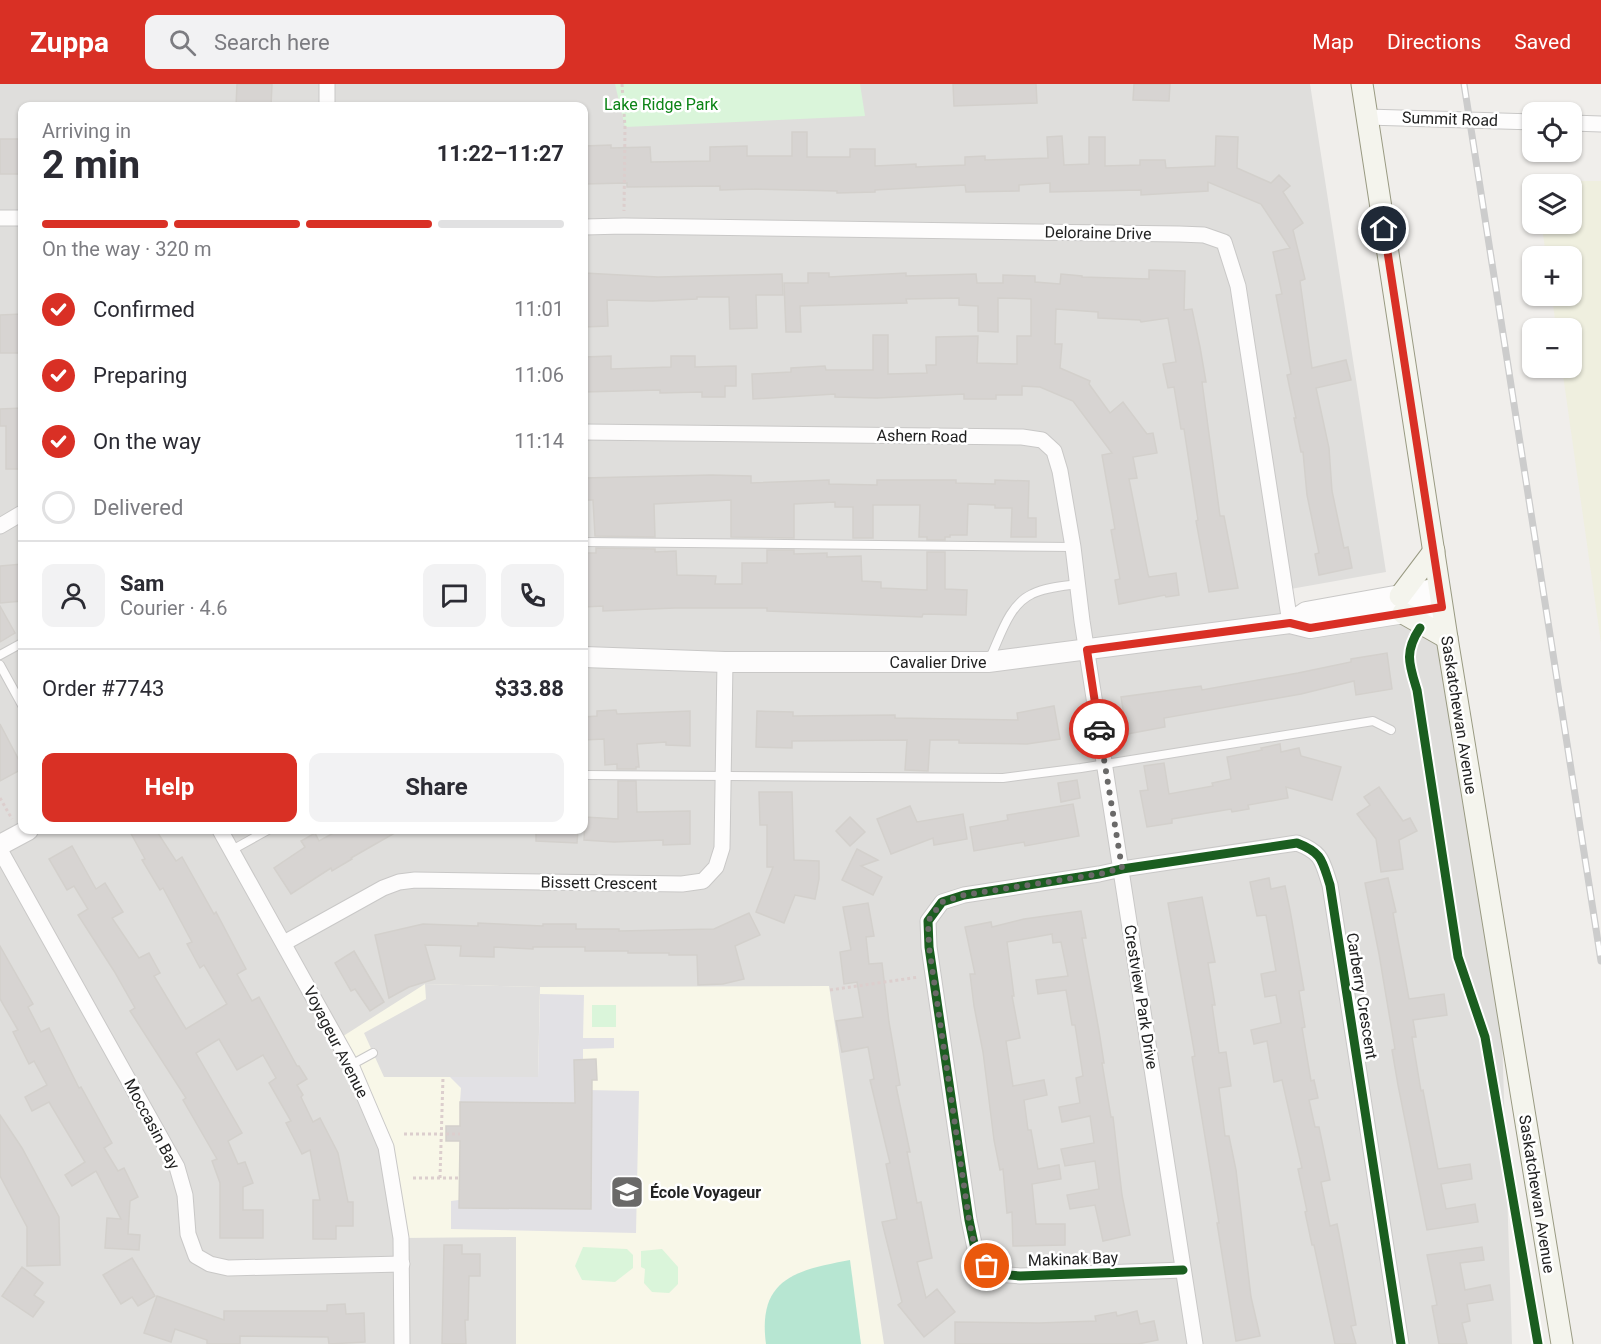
<!DOCTYPE html>
<html lang="en">
<head>
<meta charset="utf-8">
<style>
	body { margin:0; font-family:Roboto,sans-serif; background:#f2f2f3; color:#2b2b33; height:100vh; display:flex; flex-direction:column; font-size:22px; white-space:nowrap }
	* { box-sizing:border-box; margin:0 }
	p { font-size:20px; color:#7c7c81 }
	.icon { flex:none; width:33px; height:33px; fill:none; stroke:currentColor; stroke-width:2; stroke-linecap:round; stroke-linejoin:round }
	.map { position:relative; flex:1; overflow:hidden }
	.side { position:absolute; left:18px; top:18px; width:570px; height:732px; display:flex; flex-direction:column; background:#fff; border-radius:12px; box-shadow:0 2px 4px #0004 }
	.side>* { flex:none }
	.buttons { position:absolute; left:1522px; top:18px; display:grid; gap:12px }
	.buttons a { display:grid; place-items:center; width:60px; height:60px; border-radius:12px; background:#fff; box-shadow:0 2px 4px #0004; font-size:30px }
	.pin { position:absolute; display:grid; place-items:center; width:51px; height:51px; color:#fff; margin:-26px; border:3px solid #fff; border-radius:50%; box-shadow:0 2px 6px #0007 }
	.courier { position:absolute; display:grid; place-items:center; width:60px; height:60px; margin:-30px; border:4px solid #d93025; border-radius:50%; background:#fff; color:#222; box-shadow:0 2px 8px #0007 }
	.summary em { font-style:normal; font-weight:700 }
	.summary div { display:flex; flex-direction:column-reverse }
	.summary { display:flex; align-items:center; justify-content:space-between; height:102px; padding:0 24px }
	h1 { font-size:39px; font-weight:700; line-height:45px }
	.bar { display:grid; grid-template-columns:repeat(4,1fr); gap:9px 6px; align-content:center; height:72px; padding:0 24px }
	.bar i { height:8px; border-radius:4px; background:#e1e1e2 }
	.bar .current { background:#d93025 }
	.bar p { grid-column:span 4 }
	.line { display:flex; align-items:center; gap:15px; padding:0 24px; border-top:2px solid #e1e1e2 }
	.line div { flex:1 }
	.round { display:grid; place-items:center; flex:none; width:63px; height:63px; border-radius:12px; background:#f2f2f3 }
	ol { padding:0 24px; list-style:none }
	li { display:flex; align-items:center; gap:18px; height:66px }
	li p { margin-inline-start:auto }
	li .icon { padding:6px; border-radius:50%; background:#d93025; color:#fff; stroke-width:4 }
	li:last-child { color:#7c7c81 }
	li i { width:33px; height:33px; border:3px solid #e1e1e2; border-radius:50% }
	.cta { display:flex; gap:12px; margin-top:auto; padding:12px 24px }
	.cta a { flex:1; height:69px; border-radius:12px; background:#d93025; color:#fff; font-size:24px; font-weight:700; line-height:69px; text-align:center }
	.cta a+a { background:#f2f2f3; color:#2b2b33 }
	header { display:flex; align-items:center; gap:36px; box-sizing:border-box; height:84px; padding:0 30px; background:#d93025; color:#fff }
	header strong { font-size:28px }
	nav { display:flex; gap:33px; margin-inline-start:auto; font-size:21px }
	.search { width:420px; height:54px; background:#f2f2f3; display:flex; align-items:center; gap:15px; box-sizing:border-box; padding:0 21px; border-radius:12px; color:#7c7c81; font-size:22px }
	.map>svg:first-child { display:block }
	.residential { fill:#dfdedc; fill-rule:evenodd }
	.education { fill:#f8f7e8 }
	.farmland { fill:#efefdf }
	.park { fill:#daf5da }
	.pitch { fill:#b7e6d2 }
	.parking { fill:#e0dfde }
	.plaza { fill:#e2e1e5 }
	.building { fill:#d7d4d2; stroke:#d3d0cc; stroke-width:1.5 }
	.lines { fill:none; stroke-linecap:round; stroke-linejoin:round }
	.service-casing { stroke:#c9c8c7; stroke-width:10 }
	.minor-casing { stroke:#c9c8c7; stroke-width:17 }
	.tertiary-casing { stroke:#c9c8c7; stroke-width:22 }
	.secondary-casing { stroke:#999a82; stroke-width:23 }
	.path { stroke:#dccecd; stroke-width:3; stroke-dasharray:3 3; stroke-linecap:butt }
	.service { stroke:#fdfcfc; stroke-width:8 }
	.minor { stroke:#fdfcfc; stroke-width:15 }
	.tertiary { stroke:#fdfcfc; stroke-width:20 }
	.secondary { stroke:#f4f4ed; stroke-width:21 }
	.rail-casing { stroke:#ccc; stroke-width:7 }
	.rail { stroke:#fff; stroke-width:4.5; stroke-dasharray:14; stroke-linecap:butt }
	.cycleway-casing { stroke:#fff; stroke-width:13 }
	.cycleway { stroke:#1b5e20; stroke-width:9 }
	.done { stroke:#6a6968; stroke-width:6; stroke-dasharray:0 10.8 }
	.route { stroke:#d93025; stroke-width:8 }
	.labels { text-anchor:middle; dominant-baseline:central; stroke-width:5; stroke-linejoin:round; paint-order:stroke }
	.park-label { font-size:16px; fill:#0c8416; stroke:#fff }
	.street-label { font-size:16px; fill:#222; stroke:#fff }
	.poi-label { font-size:16px; font-weight:bold; fill:#222; stroke:#fff; text-anchor:start }
</style>
</head>
<body>
<header>
<strong>Zuppa</strong>
<div class="search"><svg class="icon" aria-label="search" viewBox="0 0 24 24"><circle cx="10" cy="10" r="6"/><path d="M15 15l6 6"/></svg>Search here</div>
<nav><a>Map</a><a>Directions</a><a>Saved</a></nav>
</header>
<div class="map">
<svg width="1601" height="1260" viewBox="0 0 1601 1260">
	<rect width="100%" height="100%" fill="#f0eeeb"/>
	<path class="residential" d="M0,0H1310L1386,488L1285,506L1290,539L1404,529L1446,555L1500,891L1512,1260H0ZM22,22H584V746H22Z"/>
	<path class="education" d="M425,900L540,903L829,902L884,1260H516V1153L401,1154L386,1063L337,956Z"/>
	<path class="farmland" d="M1581,97H1601V559L1562,284H1572V244H1556L1552,212H1572V172H1546L1543,150L1547,140H1572V106Z"/>
	<g class="park">
		<path d="M615,0H860L865,32L625,43Z"/>
		<rect x="592" y="921" width="24" height="22"/>
		<path d="M583,1163L627,1165L633,1171V1184L615,1198L582,1196L575,1182Z"/>
		<path d="M662,1165L678,1183V1200L669,1209L652,1208L644,1199L645,1185L641,1183V1167Z"/>
	</g>
	<path class="pitch" d="M850,1176L861,1260H766C757,1194 797,1186 850,1176Z"/>
	<path class="parking" d="M425,900L540,903L538,993H384L364,949L426,915Z"/>
	<path class="plaza" d="M540,910L584,911L583,954H614V964L583,965V976H574L585,1006L639,1007L636,1149L451,1145V1117L459,1116L460,1124L590,1125L591,1019L460,1018L461,1004L450,993H538Z"/>
	<g class="building">
		<path d="M237,0H272L271,22H236Z"/>
		<path d="M953,0H1036L1037,19L954,22Z"/>
		<path d="M1134,0H1170L1169,17L1133,16Z"/>
		<path d="M792,48H807V73H850V65H875V82L916,80V83L965,81V73L985,72V76L1048,74L1047,53L1062,52L1064,81L1089,80V53H1105V82L1140,81V76H1165L1166,84L1215,82L1216,52L1238,53L1237,84L1271,99L1279,91L1290,102L1283,108L1303,139L1293,146L1305,195L1300,197L1312,284L1346,276L1351,296L1316,304L1329,364L1332,407L1344,464L1348,463L1352,484L1319,491L1315,470L1319,469L1307,411L1303,368H1301L1294,334H1296L1287,291L1291,290L1276,211L1282,210L1273,168L1290,164L1261,120L1208,98V107L1141,111V106L1050,108V99L1019,101V107L966,108L965,101L875,106V108L837,109V107L756,105L720,106V102L627,103V99L584,100V62L611,61V64L650,63L651,78L710,77V63L747,62V72H792Z"/>
		<path d="M0,55H19V73H22V90H0Z"/>
		<path d="M1149,186L1185,187L1184,226L1192,225L1200,263L1206,298H1202L1220,432H1224L1238,504L1209,508L1196,437L1198,436L1184,345H1181L1174,303L1168,304L1163,280L1176,278L1168,234L1141,238L1140,236L1098,234V228L1056,225L1055,260H1062L1060,284L1090,297L1089,300L1110,329L1123,318L1147,350L1153,349L1157,369L1133,373L1137,394L1129,395L1148,490L1149,493L1176,489L1179,511L1166,513L1165,511L1119,520L1115,496L1120,495L1111,446L1115,445L1102,371L1112,369L1073,317L1040,303L1022,302V311H996V315H964V310L877,314L835,313V310L753,315L752,290L791,288V284L825,282L826,286H873V251H888V290L927,289L926,281H936V253L978,252L977,279L1017,280V252H1031V215L998,214V248L978,247V222L959,221V214L906,215L907,219L800,222L801,248H786L784,199H808V189H829V193L906,189V192L976,190L977,199H1003V191L1035,192V198L1060,200L1061,190L1082,192V193L1149,195Z"/>
		<path d="M584,189L658,193L782,190L783,211H756L757,244L730,245L729,213H697V215L652,217L607,216L608,242L584,243Z"/>
		<path d="M22,230V269H0V231Z"/>
		<path d="M611,272V285L671,283V272H695V283L736,282V302H725V313H702V308L660,309V306L584,308V273Z"/>
		<path d="M22,324V385H6V342H0V325Z"/>
		<path d="M711,391L751,392V399L829,396V400L877,401V396H956V399L995,400V396L1029,397L1028,434H1036V453H1011L1012,424H995V421L968,420L967,451H950V453H945V456H927V453H919L920,421H873V454H853V423H835V418L794,420V454L731,453V416L654,420L655,453L595,452L593,416H584V394Z"/>
		<path d="M596,464L655,465V468L676,467L677,491L716,492L715,500H742V479H767V466H794V470L827,469V473L861,472L862,497L881,498V504L927,506V468H945V505L967,506L966,531L923,530L922,533L767,527V524H675L603,527V522L584,523V469H596Z"/>
		<path d="M22,480V517L0,519V482Z"/>
		<path d="M0,522L15,549L0,558Z"/>
		<path d="M1387,569L1392,605L1356,611L1354,597L1301,610L1164,634L1165,643L1127,650L1121,613L1201,602L1202,606L1298,589L1351,578V575Z"/>
		<path d="M1054,622L1060,655L1027,660L959,659V656H930L928,687L905,686L907,656L792,657V664L756,663L757,627L793,628V632L895,631V634L1018,636L1017,629Z"/>
		<path d="M616,626L617,630L690,627V662L666,661V658L637,660L639,683H636V685H617V680L605,681L604,655L584,656V633L597,632V627Z"/>
		<path d="M0,640L22,682V685L0,697Z"/>
		<path d="M1280,660L1281,668L1299,664L1301,672L1341,683L1332,716L1286,703L1288,714L1248,721L1249,725L1232,728L1231,725L1172,735V739L1147,743L1140,707L1148,706L1144,682L1164,679L1169,710L1213,702L1212,699L1231,695L1227,673L1262,666L1261,664Z"/>
		<path d="M1077,696L1080,714L1061,718L1058,699Z"/>
		<path d="M618,697H636L637,728L690,727V760L663,761V756L614,758L584,756L585,733L618,735Z"/>
		<path d="M1379,703L1403,737L1410,734L1417,747L1399,756L1403,785L1381,788L1376,755L1357,730L1370,721L1364,713Z"/>
		<path d="M759,708H792L794,776L819,777V795L815,815L795,811L784,839L756,828L773,783H767V741H760Z"/>
		<path d="M1073,720L1079,752L1025,762L1024,758L974,767L970,743L1008,736L1007,731Z"/>
		<path d="M910,722L917,738L963,730L967,755L934,761L933,754L891,770L877,735Z"/>
		<path d="M850,733L865,748L850,762L836,747Z"/>
		<path d="M129,746H156L176,777L182,773L214,830L216,828L246,885L237,890L252,917L259,913L297,982H299L307,995L297,1001L303,1011L301,1013L313,1038L320,1034L338,1069L348,1118H353V1142H336V1155H313V1116H320L310,1066L302,1070L286,1039L291,1037L269,999L276,994L263,971L237,986L219,955L196,969L242,1049L228,1057L238,1080L245,1078L253,1099L243,1103V1126H263V1154H220V1099L212,1077L217,1075L183,1016L186,1014L130,927L135,924L114,887L78,831L88,825L74,802L67,806L49,775L72,762L96,805L105,799L123,828L112,834L139,874L149,869L160,889L154,892L186,945L227,920L204,881L200,884L187,860L192,858L163,804L160,806L142,776L145,775Z"/>
		<path d="M339,746H400L351,774L352,775L332,787L331,784L291,810L274,784L305,763L301,757L315,749L319,757Z"/>
		<path d="M536,746H578L577,759L536,757Z"/>
		<path d="M857,765L878,776L861,782L882,793L873,811L842,796Z"/>
		<path d="M1269,794L1271,805L1285,802L1290,826L1304,906L1299,907L1305,943L1302,944L1311,997L1314,996L1318,1014L1309,1016L1315,1043H1319L1330,1096L1321,1098L1330,1142L1337,1140L1339,1150L1356,1241L1351,1242L1356,1260H1335L1314,1161H1312L1305,1128L1307,1127L1298,1085L1302,1084L1282,996L1274,998L1267,957L1254,960L1251,946L1281,939L1276,911L1265,913L1261,890L1276,887L1266,831L1257,832L1250,798Z"/>
		<path d="M1388,794L1396,828L1393,829L1409,915L1444,910L1447,931L1413,936L1416,953H1412L1421,1007L1423,1006L1438,1085L1470,1080L1472,1095L1441,1100L1446,1125L1475,1120L1478,1138L1427,1146L1398,1001L1392,966L1395,965L1379,870L1365,799Z"/>
		<path d="M1202,813L1215,878L1208,879L1215,921H1212L1219,969L1226,968L1231,1002L1219,1004L1225,1052H1229L1236,1086L1251,1213L1260,1252L1236,1257L1217,1139H1219L1192,973L1195,972L1168,819Z"/>
		<path d="M868,819L874,852L866,853L869,880L882,879L889,938L900,1001L896,1002L910,1068H907L917,1119L921,1118L932,1174L917,1178L926,1214L937,1205L955,1228L924,1253L898,1221L902,1218L882,1138L897,1135L886,1080L890,1079L870,996L874,995L868,963L842,968L836,937L863,933L857,898L844,900L840,868L851,866L843,823Z"/>
		<path d="M1081,827L1086,854H1082L1099,947L1104,979H1102L1111,1033H1113L1122,1111L1130,1151L1103,1157L1095,1121L1070,1125L1067,1111L1099,1105L1095,1077L1065,1082L1061,1065L1094,1059L1090,1032L1062,1038L1059,1023L1080,1019L1076,994L1083,992L1075,941H1072L1066,906L1038,910L1036,896L1068,892L1061,858L1053,859L1052,850L1007,858L1014,912H1012L1020,954L1006,957L1013,1002L1044,996L1047,1011L1024,1016L1028,1046H1031L1038,1085L1059,1081L1061,1095L1032,1100L1036,1140H1065V1161L1013,1162L1012,1128L1007,1129L1003,1085L1000,1086L994,1056L983,968L974,922L970,890H975L965,843L991,838L992,843L1024,835Z"/>
		<path d="M749,829L760,851L735,862L744,895L723,900L698,901L697,871H669V869H628V867H585V863H533V865L494,863V873L460,872L461,862L425,861L435,895L409,903L389,914L375,851L423,840L478,842V839L543,842V840H576V845H619V847L714,845Z"/>
		<path d="M0,862L33,920L28,923L41,948L49,944L79,1004L81,1003L112,1059L104,1064L118,1087L124,1084L138,1113L130,1117L128,1150L140,1151L139,1166L105,1164L107,1134L121,1135L96,1087L72,1102L65,1091L85,1078L49,1018L32,1027L25,1013L47,1001L34,977L29,980L13,948L18,946L0,915Z"/>
		<path d="M354,867L384,918L370,927L355,905L351,907L335,879Z"/>
		<path d="M596,975L597,996H592L591,1125L459,1124L460,1057H446V1042H460V1018L575,1019L574,976Z"/>
		<path d="M0,1031L22,1064L59,1133L60,1181L27,1182V1143L0,1092Z"/>
		<path d="M444,1161H462V1170H480V1192H469L468,1236H465L466,1260H442Z"/>
		<path d="M1482,1163L1484,1176L1460,1179L1465,1206L1490,1201L1493,1216L1467,1220L1470,1237L1462,1239L1467,1260H1439L1432,1222L1437,1221L1427,1171Z"/>
		<path d="M132,1174L155,1212L138,1222L132,1213L121,1220L103,1191Z"/>
		<path d="M22,1183L43,1199L34,1211L44,1218L33,1233L2,1212Z"/>
		<path d="M157,1212L224,1236V1227H327V1221L345,1220L346,1230L364,1229L365,1258L329,1260L328,1253L240,1252V1260H207V1256L175,1245L171,1258L144,1249Z"/>
		<path d="M1137,1227L1140,1240L1154,1237L1158,1256L1138,1260H955V1238L1039,1239L1096,1237L1095,1232L1116,1228L1117,1232Z"/>
	</g>
	<g class="lines">
		<defs>
			<g id="service">
				<path d="M584,458L1073,463"/>
				<path d="M0,571L22,559"/>
				<path d="M989,576C1000,554 1008,521 1032,510C1046,503 1063,502 1078,500"/>
				<path d="M0,581L22,621"/>
				<path d="M584,691L1003,694L1081,684L1373,637L1391,646"/>
				<path d="M232,766L268,746"/>
				<path d="M351,981L373,969"/>
			</g>
			<g id="minor">
				<path d="M327,22V0"/>
				<path d="M1367,33L1533,38"/>
				<path d="M1572,39L1601,40"/>
				<path d="M0,134H22"/>
				<path d="M584,143L624,142L1179,150L1204,151L1224,158L1238,202L1290,539"/>
				<path d="M584,348L1022,353L1042,356L1054,367L1060,387L1073,463L1082,537L1195,1260"/>
				<path d="M0,442L22,429"/>
				<path d="M220,746L351,981L386,1063L401,1154L402,1260"/>
				<path d="M0,766L177,1083L185,1111L188,1150L196,1172L210,1180L228,1184L402,1180"/>
				<path d="M284,859L383,804L399,798L415,796L682,800L703,797L716,783L722,764L725,578"/>
				<path d="M1183,1186L1020,1192L997,1190L977,1174L969,1136L929,863L928,837L942,818L964,811L1099,790L1122,785L1297,759C1323,769 1322,777 1330,801L1401,1260"/>
			</g>
			<g id="tertiary">
				<path d="M1290,539L1306,528L1439,504"/>
				<path d="M584,573L725,578H988L1290,539L1310,544L1442,523"/>
				<path d="M0,761L28,746"/>
			</g>
			<g id="secondary">
				<path d="M1362,0L1447,554L1562,1260"/>
				<path d="M1400,512L1434,467"/>
				<path d="M1403,529L1447,554"/>
			</g>
		</defs>
		<use href="#service" class="service-casing"/>
		<use href="#minor" class="minor-casing"/>
		<use href="#tertiary" class="tertiary-casing"/>
		<use href="#secondary" class="secondary-casing"/>
		<g class="path">
			<path d="M622,0L625,43L624,127"/>
			<path d="M0,714L12,735"/>
			<path d="M830,906L919,893"/>
			<path d="M404,1050H460"/>
			<path d="M413,1094H460"/>
			<path d="M440,1094L443,993"/>
		</g>
		<use href="#service" class="service"/>
		<use href="#minor" class="minor"/>
		<use href="#tertiary" class="tertiary"/>
		<use href="#secondary" class="secondary"/>
		<defs>
			<path id="rail" d="M1464,0L1601,877"/>
		</defs>
		<use href="#rail" class="rail-casing"/>
		<use href="#rail" class="rail"/>
		<defs>
			<g id="cycleway">
				<path d="M1420,544C1404,568 1409,580 1417,606L1458,873L1485,953L1538,1260"/>
				<path d="M1183,1186L1020,1192L997,1190L977,1174L969,1136L929,863L928,837L942,818L964,811L1099,790L1122,785L1297,759C1323,769 1322,777 1330,801L1401,1260"/>
			</g>
		</defs>
		<use href="#cycleway" class="cycleway-casing"/>
		<use href="#cycleway" class="cycleway"/>
	</g>
	<g class="lines">
		<path class="done" d="M987,1182L977,1174L969,1136L929,863L928,837L942,818L964,811L1100,790L1122,784L1099,645"/>
		<path class="route" d="M1099,645L1087,566L1290,539L1310,544L1442,523L1384,145"/>
	</g>
	<defs>
		<symbol id="school-square" viewBox="-11 -11 22 22"><rect x="-9" y="-9" width="18" height="18" rx="4" fill="#6a6968" stroke="#fff"/><path d="M0-5L7-2L0 1L-7-2ZM-4 1L0 2.5L4 1V4Q0 6-4 4Z" fill="#fff"/></symbol>
	</defs>
	<g fill-rule="evenodd">
		<use href="#school-square" x="608" y="1089" width="38" height="38"/>
	</g>
	<g class="labels">
		<g class="park-label">
			<text x="661" y="20">Lake Ridge Park</text>
		</g>
		<g class="street-label">
			<text transform="translate(1450 35) rotate(2)">Summit Road</text>
			<text transform="translate(1098 149) rotate(1)">Deloraine Drive</text>
			<text transform="translate(922 352) rotate(1)">Ashern Road</text>
			<text x="938" y="578">Cavalier Drive</text>
			<text transform="translate(1459 631) rotate(81)">Saskatchewan Avenue</text>
			<text transform="translate(599 799) rotate(1)">Bissett Crescent</text>
			<text transform="translate(1362 912) rotate(81)">Carberry Crescent</text>
			<text transform="translate(1141 913) rotate(81)">Crestview Park Drive</text>
			<text transform="translate(336 958) rotate(63)">Voyageur Avenue</text>
			<text transform="translate(152 1040) rotate(62)">Moccasin Bay</text>
			<text transform="translate(1537 1110) rotate(81)">Saskatchewan Avenue</text>
			<text transform="translate(1073 1175) rotate(-2)">Makinak Bay</text>
		</g>
		<g class="poi-label">
			<text x="650" y="1108">École Voyageur</text>
		</g>
	</g>
</svg>
<div class="buttons">
<a><svg class="icon" aria-label="locate" viewBox="0 0 24 24"><circle cx="12" cy="12" r="6"/><path d="M12 2v4M12 18v4M2 12h4M18 12h4"/></svg></a>
<a><svg class="icon" aria-label="layers" viewBox="0 0 24 24"><path d="M12 4l9 5-9 5-9-5zM3 14l9 5 9-5"/></svg></a>
<a>+</a>
<a>−</a>
</div>
<div class="pin" style="left:987px;top:1182px;background:#ea580c"><svg class="icon" aria-label="bag" viewBox="0 0 24 24"><path d="M5 8h14l-1 12H6zM9 8a3 3 0 0 1 6 0"/></svg></div>
<div class="pin" style="left:1384px;top:145px;background:#1f2937"><svg class="icon" aria-label="home" viewBox="0 0 24 24"><path d="M3 11l9-7 9 7M6 9v11h12V9"/></svg></div>
<div class="courier" style="left:1099px;top:645px"><svg class="icon" aria-label="car" viewBox="0 0 24 24"><path d="M5 17H2v-5l4-1 3-4h7l3 4 3 1v5h-3M9 17h6M6 11h13"/><circle cx="7" cy="17" r="2"/><circle cx="17" cy="17" r="2"/></svg></div>
<section class="side">
<div class="summary"><div><h1>2 min</h1><p>Arriving in</p></div><em>11:22–11:27</em></div>
<div class="bar"><i class="current"></i><i class="current"></i><i class="current"></i><i></i><p>On the way · 320 m</p></div>
<ol>
<li><svg class="icon" aria-label="check" viewBox="0 0 24 24"><path d="M5 12l5 5 9-10"/></svg>Confirmed<p>11:01</p></li>
<li><svg class="icon" aria-label="check" viewBox="0 0 24 24"><path d="M5 12l5 5 9-10"/></svg>Preparing<p>11:06</p></li>
<li><svg class="icon" aria-label="check" viewBox="0 0 24 24"><path d="M5 12l5 5 9-10"/></svg>On the way<p>11:14</p></li>
<li><i></i>Delivered</li>
</ol>
<div class="line" style="height:108px"><a class="round"><svg class="icon" aria-label="person" viewBox="0 0 24 24"><circle cx="12" cy="8" r="4"/><path d="M4 21q1-7 8-7t8 7"/></svg></a><div><b>Sam</b><p>Courier · 4.6</p></div><a class="round"><svg class="icon" aria-label="chat" viewBox="0 0 24 24"><path d="M4 5h16v11H9l-5 4z"/></svg></a><a class="round"><svg class="icon" aria-label="phone" viewBox="0 0 24 24"><path d="M5 4h4l2 5-3 2q2 4 5 5l2-3 5 2v4C11 20 4 13 5 4z"/></svg></a></div>
<div class="line" style="height:78px"><div>Order #7743</div><b>$33.88</b></div>
<div class="cta"><a>Help</a><a>Share</a></div>
</section>
</div>
</body>
</html>
